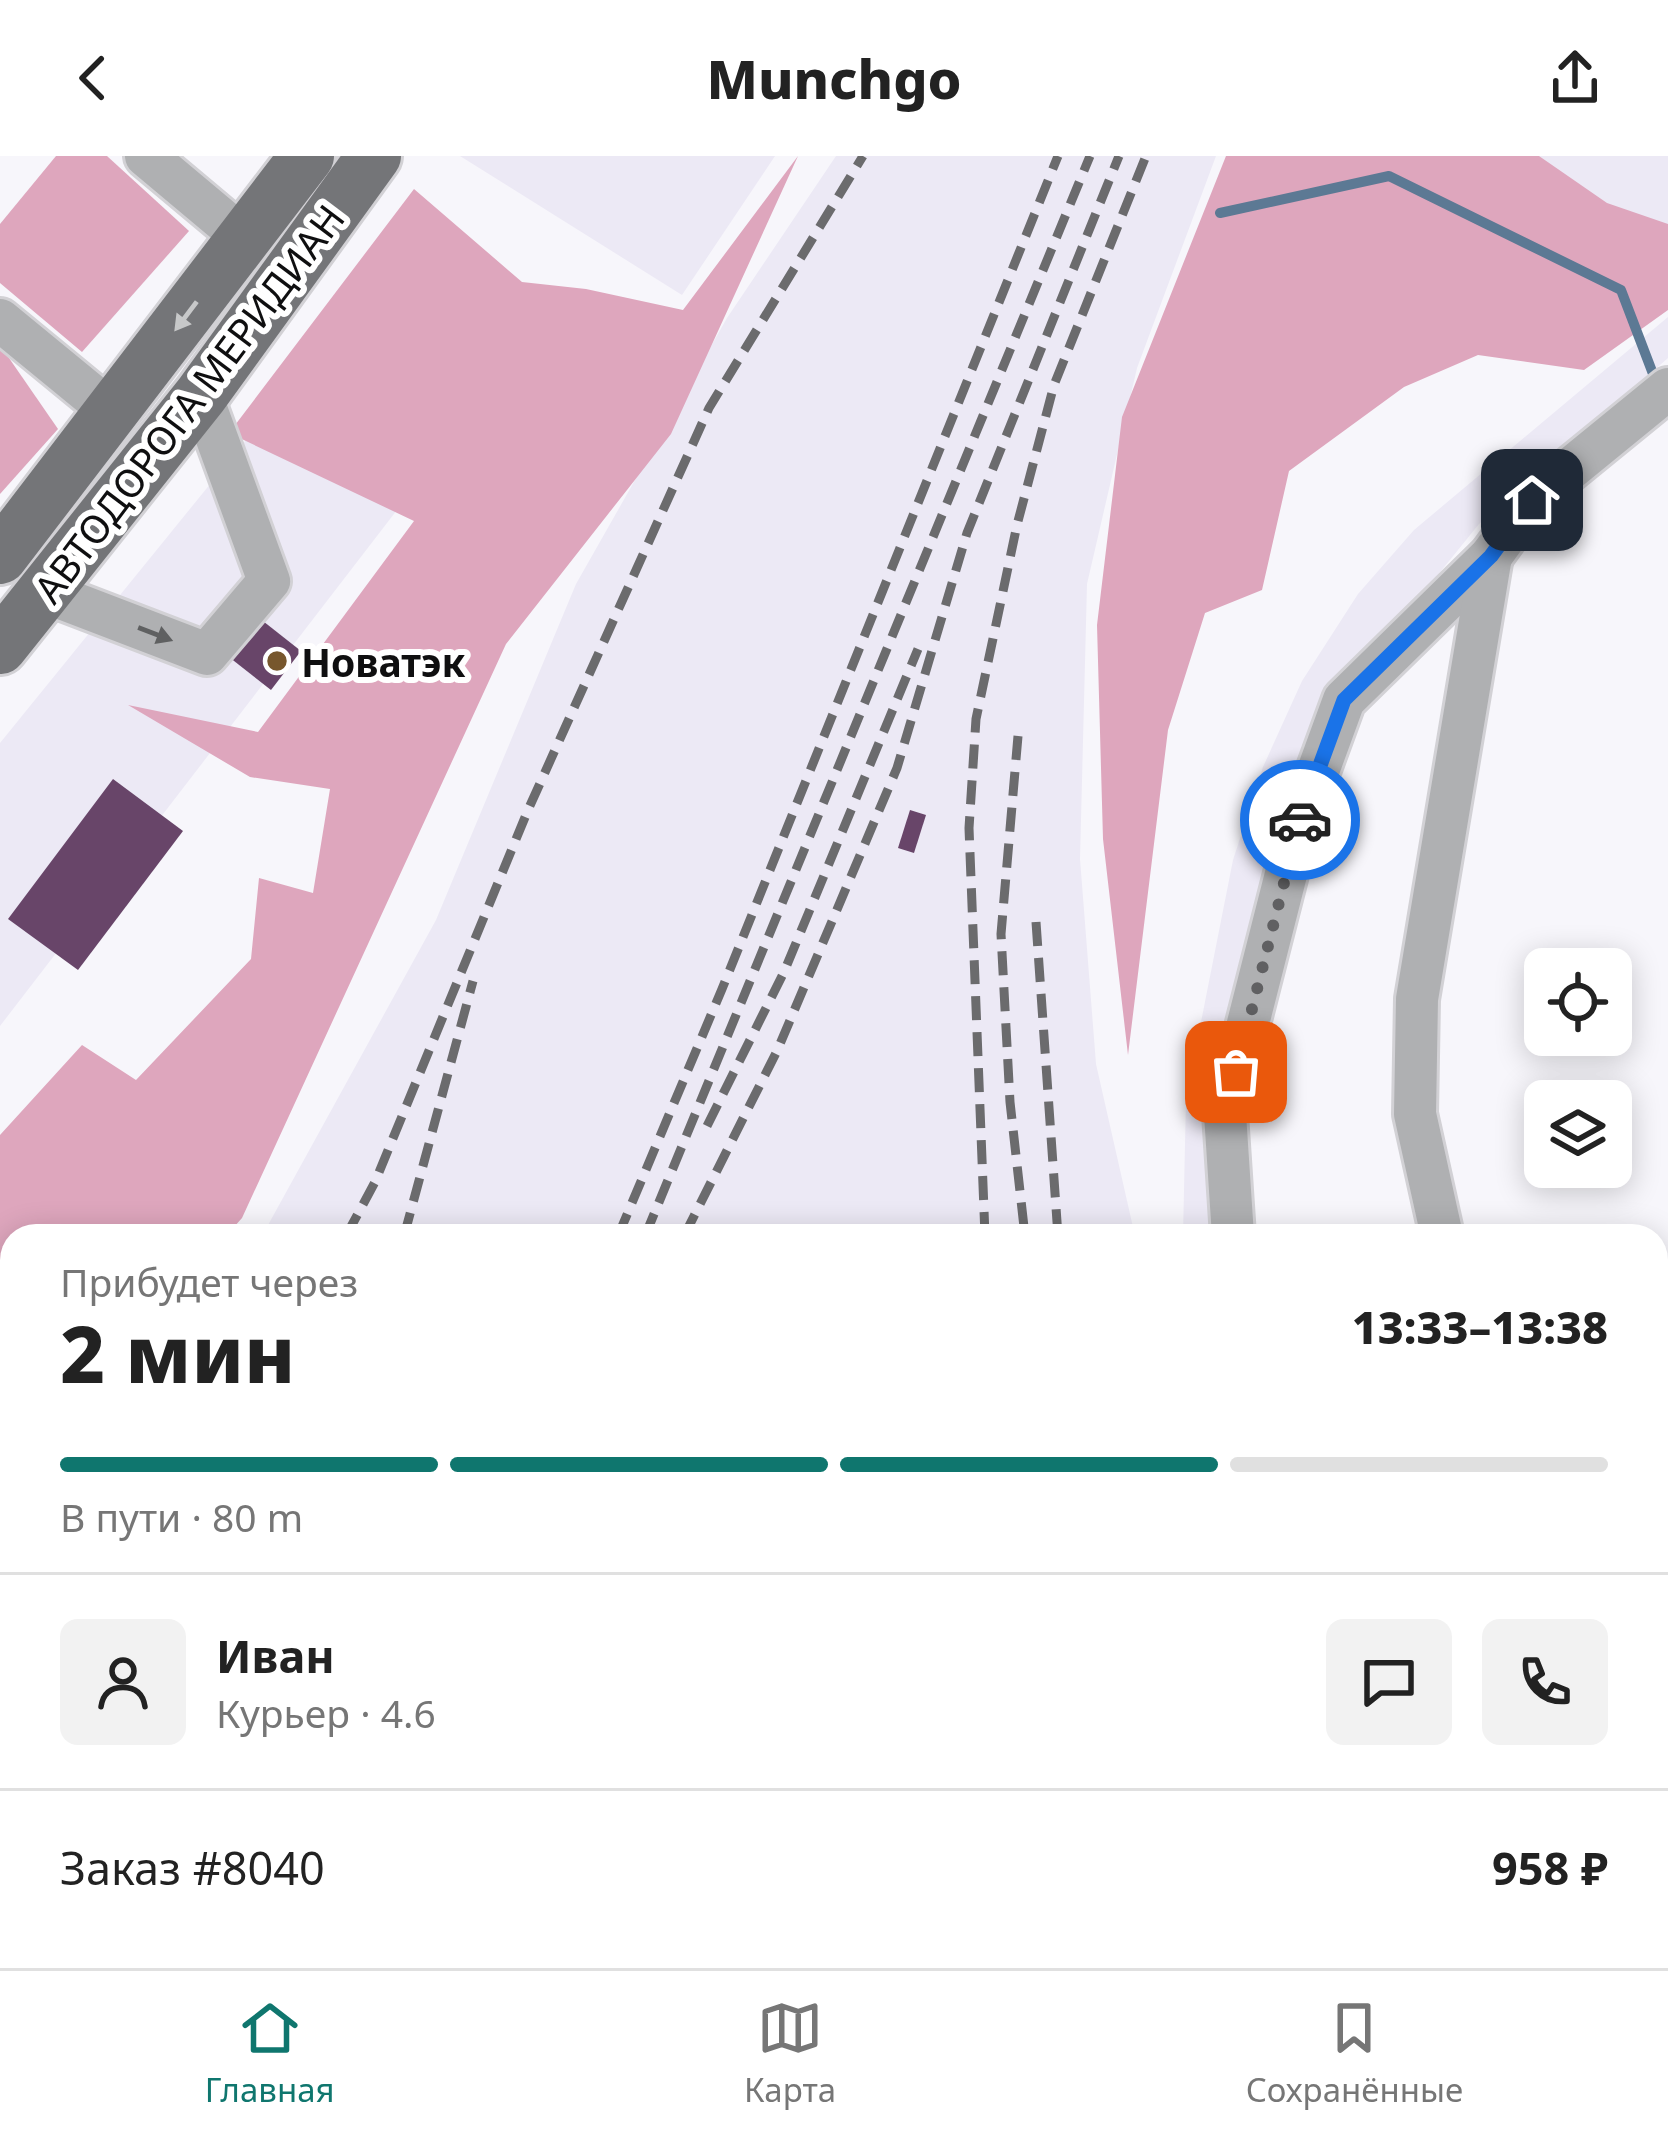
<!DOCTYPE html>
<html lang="ru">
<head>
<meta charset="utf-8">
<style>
	body { margin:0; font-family:"Noto Sans",sans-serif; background:#f2f2f2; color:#222; height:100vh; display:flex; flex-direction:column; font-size:45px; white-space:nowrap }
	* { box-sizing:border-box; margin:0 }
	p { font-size:39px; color:#767676 }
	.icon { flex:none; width:66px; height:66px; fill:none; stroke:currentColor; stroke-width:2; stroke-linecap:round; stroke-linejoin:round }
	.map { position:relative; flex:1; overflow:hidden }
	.details { position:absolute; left:0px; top:1068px; width:1668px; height:744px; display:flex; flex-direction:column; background:#fff; border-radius:36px 36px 0 0; box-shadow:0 6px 30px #0003 }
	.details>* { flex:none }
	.controls { position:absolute; left:1524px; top:792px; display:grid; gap:24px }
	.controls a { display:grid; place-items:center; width:108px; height:108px; border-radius:18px; background:#fff; box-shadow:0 6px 30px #0003; font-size:60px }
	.pin { position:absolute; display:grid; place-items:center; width:102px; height:102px; color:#fff; margin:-51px; border-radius:24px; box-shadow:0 6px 18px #0006 }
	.courier { position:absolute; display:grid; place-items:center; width:120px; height:120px; margin:-60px; border:9px solid #1a73e8; border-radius:50%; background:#fff; color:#222; box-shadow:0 3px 15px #0007 }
	.summary em { font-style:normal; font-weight:800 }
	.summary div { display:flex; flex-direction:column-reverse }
	.summary { display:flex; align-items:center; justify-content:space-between; height:204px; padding:0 60px }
	h1 { font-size:78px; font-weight:800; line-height:90px }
	.bar { display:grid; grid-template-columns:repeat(4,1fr); gap:18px 12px; align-content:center; height:144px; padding:0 60px }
	.bar i { height:15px; border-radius:9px; background:#e0e0e0 }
	.bar .active { background:#0f766e }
	.bar p { grid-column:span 4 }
	.line { display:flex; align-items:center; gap:30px; padding:0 60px; border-top:3px solid #e0e0e0 }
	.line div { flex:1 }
	.round { display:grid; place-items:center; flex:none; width:126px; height:126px; border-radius:18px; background:#f2f2f2 }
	header { display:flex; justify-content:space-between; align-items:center; height:156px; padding:0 60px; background:#fff; font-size:54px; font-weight:800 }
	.menu { display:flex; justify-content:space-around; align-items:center; height:168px; border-top:3px solid #e0e0e0; background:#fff; font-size:33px; color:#767676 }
	.menu a { display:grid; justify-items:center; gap:6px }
	.menu .active { color:#0f766e }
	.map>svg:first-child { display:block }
	.built { fill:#ece9f5 }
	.forest { fill:#dea6bd }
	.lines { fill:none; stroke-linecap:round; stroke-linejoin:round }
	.stream { stroke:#5c7994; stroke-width:10 }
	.building { fill:#684569 }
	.minor-casing { stroke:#d2d1d5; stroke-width:48 }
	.major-casing { stroke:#d2d1d5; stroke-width:60 }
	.minor { stroke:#afb0b2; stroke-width:42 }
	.major { stroke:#747578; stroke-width:54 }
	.rail { stroke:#6b6b6d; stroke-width:9; stroke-dasharray:24 12; stroke-linecap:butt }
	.oneway { fill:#c7c8c9 }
	.oneway2 { fill:#5f6061 }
	.done { stroke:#606062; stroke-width:12; stroke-dasharray:0 21.6 }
	.route { stroke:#1a73e8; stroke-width:15 }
	.poi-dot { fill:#77572d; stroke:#fff; stroke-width:4.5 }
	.labels { text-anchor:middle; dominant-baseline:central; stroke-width:12; stroke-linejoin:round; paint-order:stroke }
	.street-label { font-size:39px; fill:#0f0f10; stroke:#fff }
	.poi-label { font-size:39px; font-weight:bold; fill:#0f0f10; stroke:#fff; text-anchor:start }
</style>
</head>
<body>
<header><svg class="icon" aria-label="back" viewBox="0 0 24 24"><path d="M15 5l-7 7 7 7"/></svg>Munchgo<svg class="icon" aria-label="share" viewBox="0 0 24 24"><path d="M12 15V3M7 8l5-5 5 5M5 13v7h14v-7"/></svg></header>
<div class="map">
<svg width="1668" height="1812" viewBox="0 0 1668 1812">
	<rect width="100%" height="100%" fill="#f7f6fb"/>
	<g class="built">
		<path d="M460,0H775L682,139Z"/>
		<path d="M836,0H1216L1137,212L1087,428L1080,703L1096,908L1135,1080H262L436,764L576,428L727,162Z"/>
		<path d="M1416,0H1668V111Z"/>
		<path d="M1668,161V202L1479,368L1352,525L1214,1080H1183L1186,942L1233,704L1263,611L1302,525L1358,438L1414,374Z"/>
		<path d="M297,221L427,315L0,870V587Z"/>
		<path d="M12,1464V1800H1330L1333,1812H0V1481Z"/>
	</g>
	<g class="forest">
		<path d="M56,0H107L189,75L82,196L0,127V68Z"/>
		<path d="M798,0L671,278L506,488L242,1062L226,1080H12V1324L6,1330L0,1327V979L82,889L136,924L251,803L259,722L313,737L330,633L250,621L128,549L258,576L414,365L229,277L414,33L522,126L586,133L683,154Z"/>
		<path d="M1226,0H1539L1607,47L1668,68V154L1584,214L1478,199L1404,231L1289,315L1262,434L1205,457L1168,574L1128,899L1103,683L1097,469L1122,261Z"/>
		<path d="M0,189L58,273L0,338Z"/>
	</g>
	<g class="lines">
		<path class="stream" d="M1220,57L1389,20L1621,134L1658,231"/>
	</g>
	<g class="building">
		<path d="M231,440L301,495L271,534L201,479Z"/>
		<path d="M113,623L183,675L78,814L8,763Z"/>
		<path d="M910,654L926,659L914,697L898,692Z"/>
	</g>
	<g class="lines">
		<defs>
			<g id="minor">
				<path d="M146,0L245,83"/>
				<path d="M0,164L112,256"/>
				<path d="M45,436L207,498L269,425L201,239"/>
				<path d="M1233,1080L1225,958L1299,667L1344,544L1491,400L1532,344L1668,233"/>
				<path d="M1442,1080L1415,958L1417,843L1491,400"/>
				<path d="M0,1660L12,1646"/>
				<path d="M1426,1800L1436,1812"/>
				<path d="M525,1812L527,1800"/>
			</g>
			<g id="major">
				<path d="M0,401L307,0"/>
				<path d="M0,491L201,239L374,0"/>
			</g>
		</defs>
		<use href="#minor" class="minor-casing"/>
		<use href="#major" class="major-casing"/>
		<use href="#minor" class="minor"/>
		<use href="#major" class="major"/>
		<g class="rail">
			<path d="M1018,580L1001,778L1010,946L1025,1080"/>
			<path d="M1036,766L1058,1080"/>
			<path d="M707,970L784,816L918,493"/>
			<path d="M346,1080L375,1026L528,654L709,252L863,0"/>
			<path d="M404,1080L473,825"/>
			<path d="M618,1080L722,833L1058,0"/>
			<path d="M645,1080L1090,0"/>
			<path d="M684,1080L777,895L897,612L967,377L1119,0"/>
			<path d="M985,1080L969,672L976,563L1017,369L1054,229L1146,0"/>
			<path d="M0,1581L12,1566"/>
			<path d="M1134,1800L1135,1812"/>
			<path d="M179,1812L183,1800"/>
			<path d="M258,1812L266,1800"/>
			<path d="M342,1812L346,1800"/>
			<path d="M384,1812L389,1800"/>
			<path d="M934,1812L937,1800"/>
			<path d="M960,1812L963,1800"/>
			<path d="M1045,1812L1047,1800"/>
			<path d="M1065,1812L1066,1800"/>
			<path d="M1096,1812V1800"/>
		</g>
	</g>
	<defs><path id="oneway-solid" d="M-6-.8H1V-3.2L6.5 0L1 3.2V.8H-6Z" transform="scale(3)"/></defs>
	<use class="oneway" href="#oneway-solid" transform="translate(186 160) rotate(127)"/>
	<use class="oneway2" href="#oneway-solid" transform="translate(155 478) rotate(21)"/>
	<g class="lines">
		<path class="done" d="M1236,916L1300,664"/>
		<path class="route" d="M1300,664L1344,544L1491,400L1532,344"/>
	</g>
	<circle class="poi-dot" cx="277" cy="505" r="12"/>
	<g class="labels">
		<g class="street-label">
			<text transform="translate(188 247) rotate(-53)">АВТОДОРОГА МЕРИДИАН</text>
		</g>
		<g class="poi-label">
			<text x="301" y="505">Новатэк</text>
		</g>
	</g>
</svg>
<div class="controls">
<a><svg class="icon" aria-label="locate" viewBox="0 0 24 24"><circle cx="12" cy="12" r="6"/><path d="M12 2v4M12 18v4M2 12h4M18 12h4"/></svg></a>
<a><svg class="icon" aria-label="layers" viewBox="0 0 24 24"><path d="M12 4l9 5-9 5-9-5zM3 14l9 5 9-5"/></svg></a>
</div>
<div class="pin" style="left:1236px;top:916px;background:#ea580c"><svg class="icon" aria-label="bag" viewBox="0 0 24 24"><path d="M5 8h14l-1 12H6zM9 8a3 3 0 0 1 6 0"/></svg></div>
<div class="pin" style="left:1532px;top:344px;background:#1f2937"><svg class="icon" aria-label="home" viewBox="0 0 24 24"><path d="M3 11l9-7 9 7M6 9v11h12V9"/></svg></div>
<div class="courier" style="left:1300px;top:664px"><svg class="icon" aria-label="car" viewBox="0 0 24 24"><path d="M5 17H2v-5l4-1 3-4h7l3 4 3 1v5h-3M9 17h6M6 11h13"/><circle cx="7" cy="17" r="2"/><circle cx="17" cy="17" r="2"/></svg></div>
<section class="details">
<div class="summary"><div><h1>2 мин</h1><p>Прибудет через</p></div><em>13:33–13:38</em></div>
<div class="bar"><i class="active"></i><i class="active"></i><i class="active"></i><i></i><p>В пути · 80 m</p></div>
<div class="line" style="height:216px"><a class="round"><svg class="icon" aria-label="person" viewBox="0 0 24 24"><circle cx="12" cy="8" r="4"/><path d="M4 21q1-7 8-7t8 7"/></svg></a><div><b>Иван</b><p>Курьер · 4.6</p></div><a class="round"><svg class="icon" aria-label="chat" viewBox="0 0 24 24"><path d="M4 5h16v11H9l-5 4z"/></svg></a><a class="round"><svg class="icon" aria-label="phone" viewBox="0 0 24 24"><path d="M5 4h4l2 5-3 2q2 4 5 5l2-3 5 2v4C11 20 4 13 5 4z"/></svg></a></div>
<div class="line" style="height:156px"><div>Заказ #8040</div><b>958 ₽</b></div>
</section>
</div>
<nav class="menu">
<a class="active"><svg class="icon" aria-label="home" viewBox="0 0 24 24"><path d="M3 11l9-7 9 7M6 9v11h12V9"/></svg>Главная</a>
<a><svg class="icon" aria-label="map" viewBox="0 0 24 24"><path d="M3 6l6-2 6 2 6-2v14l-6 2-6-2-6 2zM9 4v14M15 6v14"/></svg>Карта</a>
<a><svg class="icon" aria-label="saved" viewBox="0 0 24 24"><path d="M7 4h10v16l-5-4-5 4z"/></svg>Сохранённые</a>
</nav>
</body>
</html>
